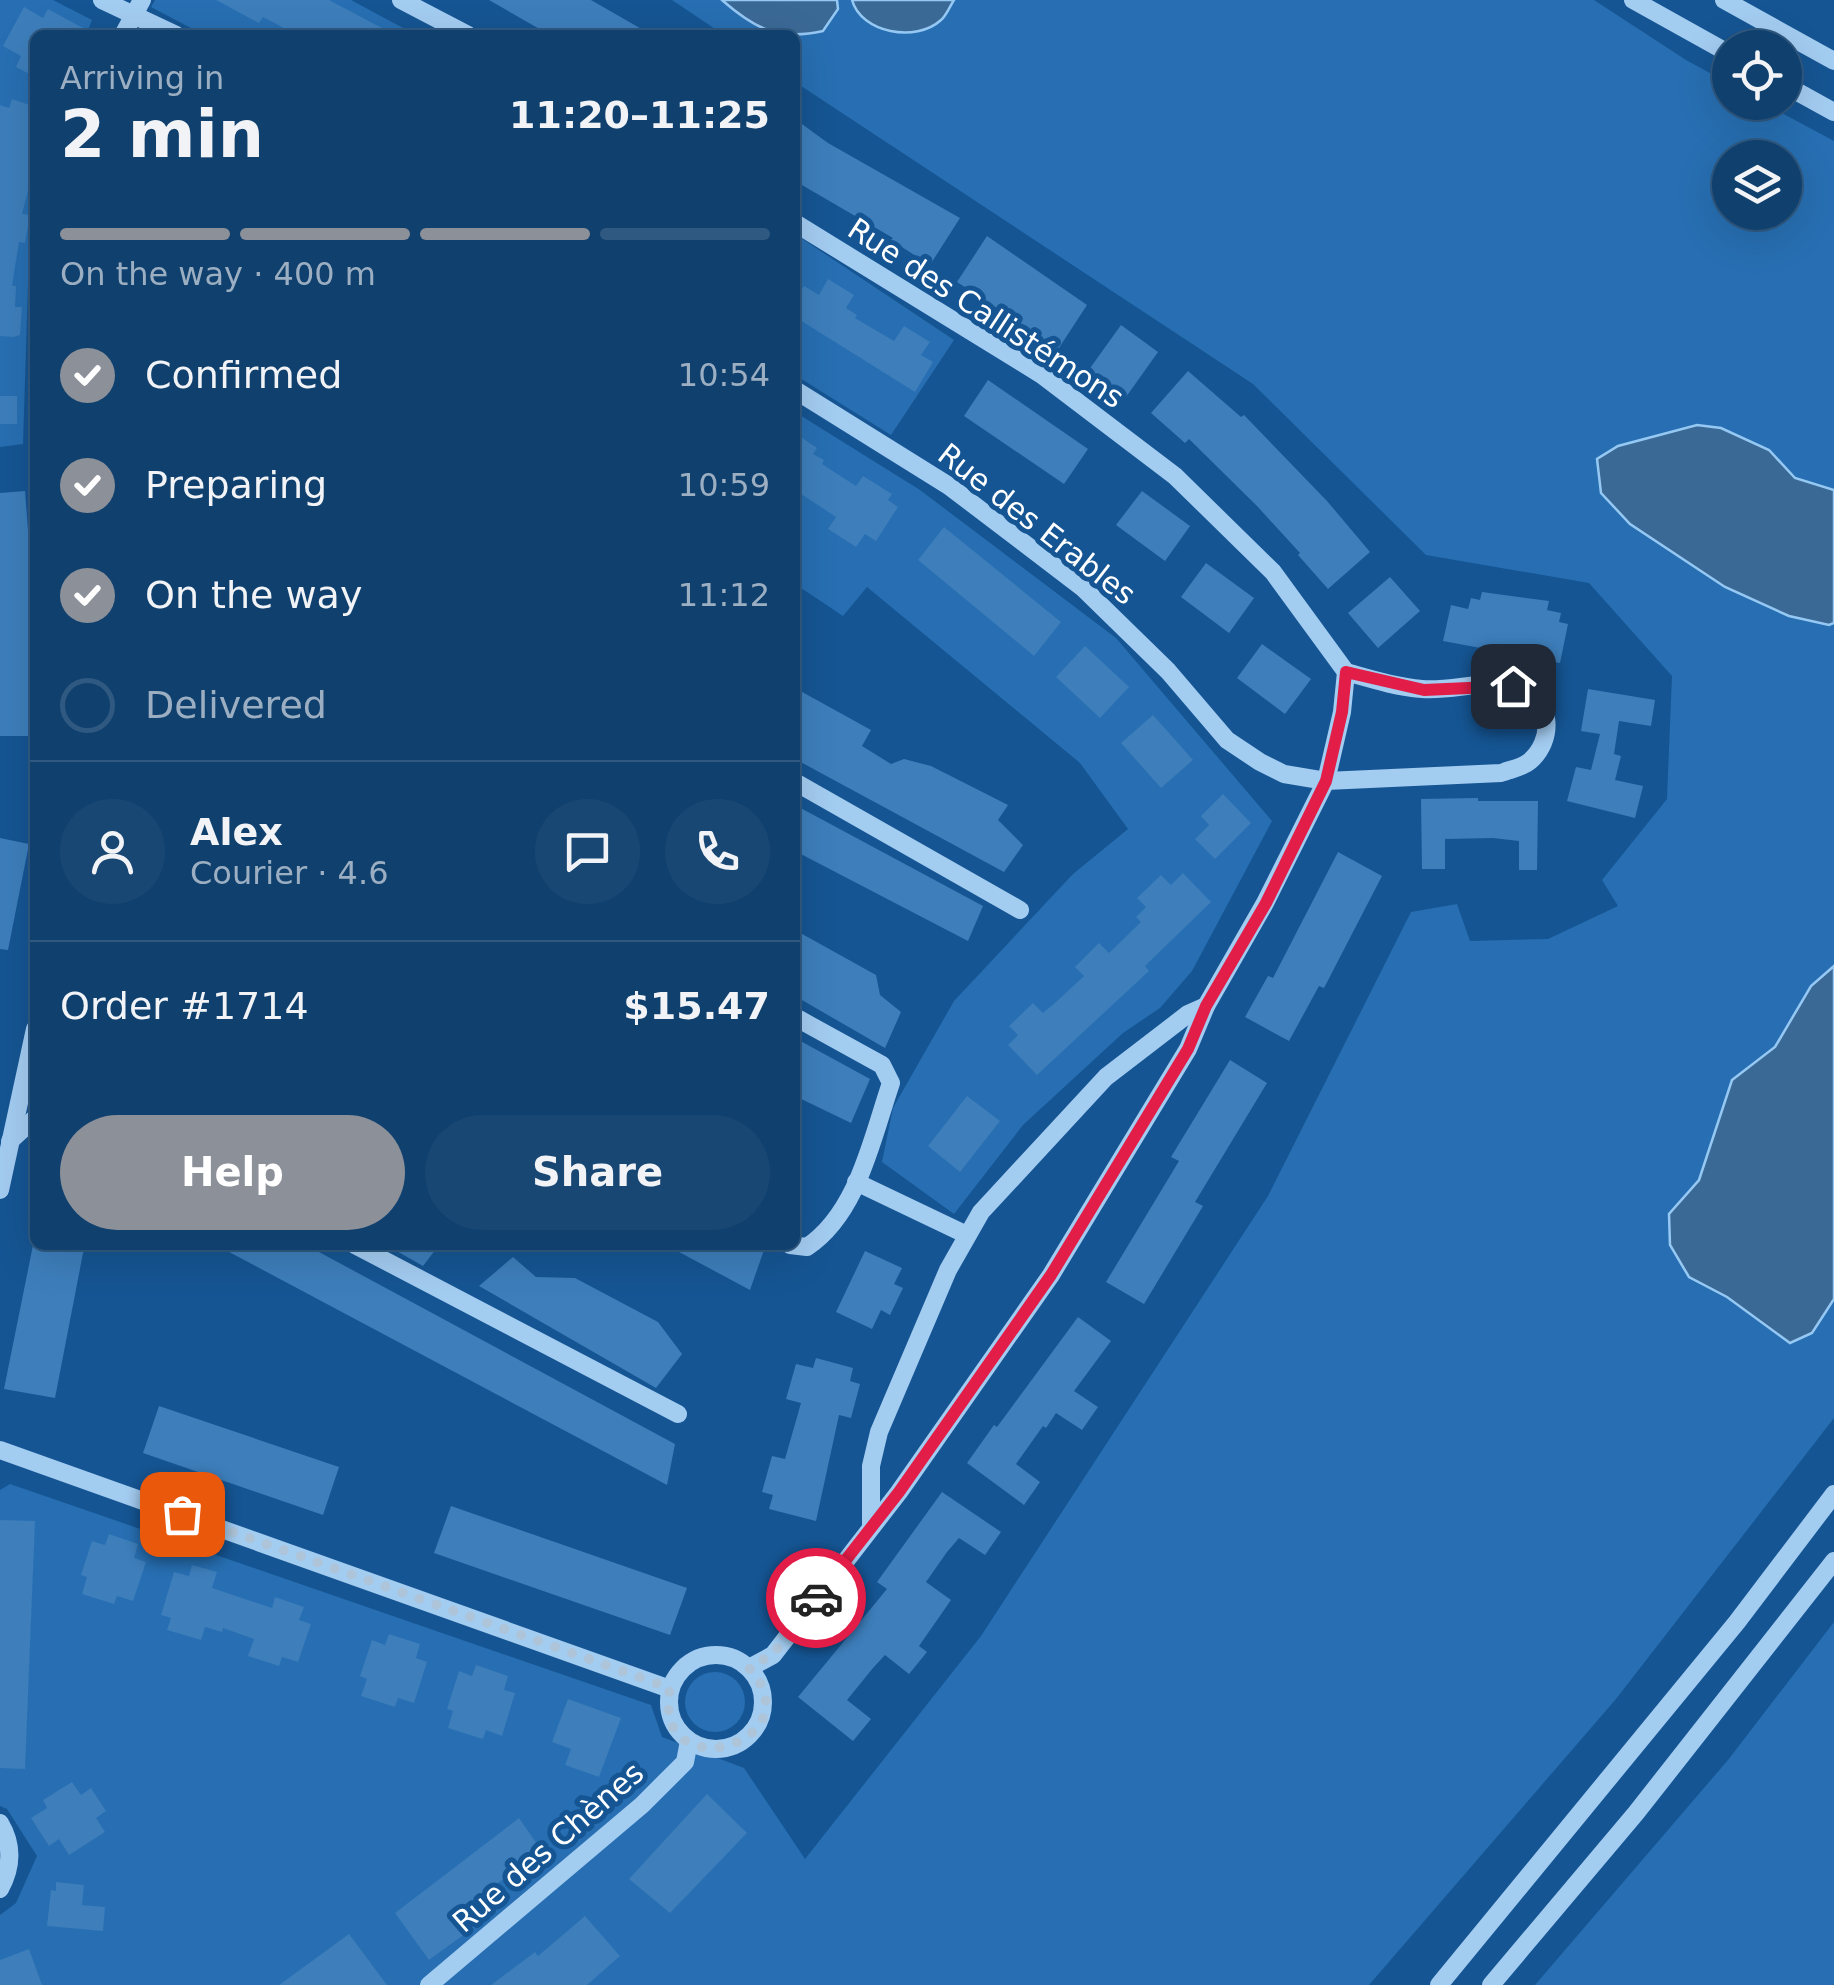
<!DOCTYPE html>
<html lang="en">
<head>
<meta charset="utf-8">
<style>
	body { margin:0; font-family:"DejaVu Sans",sans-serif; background:#194773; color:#f1f3f6; height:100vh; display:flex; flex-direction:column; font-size:38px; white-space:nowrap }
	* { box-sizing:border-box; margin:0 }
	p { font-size:32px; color:#9cafc2 }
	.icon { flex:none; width:55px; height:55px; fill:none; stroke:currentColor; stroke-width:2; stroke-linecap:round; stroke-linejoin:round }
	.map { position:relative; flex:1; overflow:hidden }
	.details { position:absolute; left:30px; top:30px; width:770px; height:1220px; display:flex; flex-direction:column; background:#10406e; border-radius:15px; box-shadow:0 10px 40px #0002,0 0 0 2px #305981 }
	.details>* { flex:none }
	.fabs { position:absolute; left:1712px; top:30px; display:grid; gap:20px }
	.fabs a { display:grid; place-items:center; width:90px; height:90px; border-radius:50%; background:#10406e; box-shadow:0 10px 40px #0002,0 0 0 2px #305981; font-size:50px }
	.pin { position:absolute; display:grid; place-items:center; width:85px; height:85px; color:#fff; margin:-42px; border-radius:20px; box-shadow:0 5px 15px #0006 }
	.courier { position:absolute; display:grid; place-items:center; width:100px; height:100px; margin:-50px; border:8px solid #e11d48; border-radius:50%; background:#fff; color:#222; box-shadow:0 2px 12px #0007 }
	.overview em { font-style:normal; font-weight:700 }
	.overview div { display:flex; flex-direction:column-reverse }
	.overview { display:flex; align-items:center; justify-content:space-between; height:170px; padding:0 30px }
	h1 { font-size:65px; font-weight:700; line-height:75px }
	.bar { display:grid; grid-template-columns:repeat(4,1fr); gap:15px 10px; align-content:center; height:120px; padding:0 30px }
	.bar i { height:12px; border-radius:8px; background:#305981 }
	.bar .current { background:#8c9099 }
	.bar p { grid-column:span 4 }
	.line { display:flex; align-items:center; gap:25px; padding:0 30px; border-top:2px solid #305981 }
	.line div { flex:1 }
	.round { display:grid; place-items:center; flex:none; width:105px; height:105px; border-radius:52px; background:#194773 }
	ol { padding:0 30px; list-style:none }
	li { display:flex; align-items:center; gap:30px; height:110px }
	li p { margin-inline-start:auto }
	li .icon { padding:10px; border-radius:50%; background:#8c9099; color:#fff; stroke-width:4 }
	li:last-child { color:#9cafc2 }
	li i { width:55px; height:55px; border:5px solid #305981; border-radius:50% }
	.action { display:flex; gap:20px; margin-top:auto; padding:20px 30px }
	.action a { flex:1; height:115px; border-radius:60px; background:#8c9099; color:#fff; font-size:40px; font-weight:700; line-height:115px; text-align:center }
	.action a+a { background:#194773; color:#f1f3f6 }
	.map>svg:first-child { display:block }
	.green { fill:#276fb2; fill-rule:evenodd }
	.water { fill:#3b6996; stroke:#96c8f4; stroke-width:2.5 }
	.building { fill:#3d7ebb }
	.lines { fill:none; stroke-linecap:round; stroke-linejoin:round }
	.minor { stroke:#a3ccf1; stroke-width:18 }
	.done { stroke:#adc4d9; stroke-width:10; stroke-dasharray:0 18 }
	.route { stroke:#e11d48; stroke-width:12 }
	.labels { text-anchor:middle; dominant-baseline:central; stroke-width:10; stroke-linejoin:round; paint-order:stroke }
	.street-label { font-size:30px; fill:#fff; stroke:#155593 }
</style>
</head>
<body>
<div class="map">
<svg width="1834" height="1985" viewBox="0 0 1834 1985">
	<rect width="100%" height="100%" fill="#155593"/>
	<g class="green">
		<path d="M0,0H53L92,20L86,35H35V220L29,252L23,444L0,447Z"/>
		<path d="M155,0H351L416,35H204L151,7Z"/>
		<path d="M672,0H1594L1686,60L1730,84V102L1763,103L1834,141V1418L1616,1699L1369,1985H0V1915L16,1903L37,1856L7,1809L0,1806V1490L10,1484L651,1705L662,1737L744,1768L805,1859L981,1636L1268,1196L1411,912L1457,904L1470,941L1548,939L1618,906L1602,880L1667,799L1672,676L1589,583L1426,555L1253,384L795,82V35H724ZM1730,158H1785V212H1730Z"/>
		<path d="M795,234L954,340L891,435L795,375Z"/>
		<path d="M795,412L920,490L1116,638L1272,821L1192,971L1160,1008L1123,1033L1023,1125L954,1214L882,1162L893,1108L954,1001L1073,874L1128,829L1080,763L867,587L843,616L795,584Z"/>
		<path d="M1834,1622V1985H1535L1728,1760Z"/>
		<circle cx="715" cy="1702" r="30"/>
	</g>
	<g class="water">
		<path d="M722,0H837L838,9L823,31C779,41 755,29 722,0Z"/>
		<path d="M852,0H954C950,6 946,16 941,20C916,43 861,33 852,0Z"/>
		<path d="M1697,425L1721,428L1769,450L1795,478L1834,490V623L1829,625L1789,616L1725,587L1630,524L1601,493L1597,459L1618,446Z"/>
		<path d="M1834,966V1299L1812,1333L1790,1343L1727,1297L1689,1277L1670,1245L1669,1214L1699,1180L1732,1080L1775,1047L1811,986Z"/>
	</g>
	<g class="building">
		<path d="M216,0H329L395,35H297L263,17L259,23Z"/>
		<path d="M489,0H591L652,35H550Z"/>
		<path d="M24,7L43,18L48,9L96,35H35V77L16,67L21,56L3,46Z"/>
		<path d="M12,99L35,107V163L22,214L30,215L25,243L19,242L12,286H16L15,307H22L20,335L13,337L0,336V105L9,108Z"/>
		<path d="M795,119L828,143L960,218L930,265L891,240L893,238L795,181Z"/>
		<path d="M987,236L1087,305L1057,351L1018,326L1020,323L957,282Z"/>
		<path d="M828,279L854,295L846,308L857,315L855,318L894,341L904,326L930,342L921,355L933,362L915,392L795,317V300L804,286L819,295Z"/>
		<path d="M1121,325L1158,352L1126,397L1088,371Z"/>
		<path d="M1188,371L1241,417L1244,415L1327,501L1370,552L1328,589L1298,555L1300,553L1257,506L1189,439L1185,443L1151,413Z"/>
		<path d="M988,380L1088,449L1064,484L964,416Z"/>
		<rect x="0" y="396" width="17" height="28"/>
		<path d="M795,433L817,448L813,454L824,460L822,464L856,486L863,476L892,494L888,500L898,507L876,541L865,534L856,547L828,529L836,517L795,490Z"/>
		<path d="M25,491L32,583L35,582V736H0V493Z"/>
		<path d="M1142,491L1190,526L1165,561L1116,525Z"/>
		<path d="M944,527L1061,622L1034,656L918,560Z"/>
		<path d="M1206,563L1254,598L1229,633L1181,597Z"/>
		<path d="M1390,577L1420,611L1378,648L1348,613Z"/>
		<path d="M1482,592L1549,601L1547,610L1561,613L1559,622L1568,624L1560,663L1443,641L1451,605L1468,609L1471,598L1480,600Z"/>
		<path d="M1262,644L1311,679L1285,714L1237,678Z"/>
		<path d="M1085,646L1129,687L1100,718L1056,677Z"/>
		<path d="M795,688L871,730L862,746L891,764L904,759L931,766L1008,805L998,820L1023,845L1004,872L795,759Z"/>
		<path d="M1588,689L1655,700L1651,726L1619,721L1614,754L1621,756L1615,780L1643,786L1635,818L1567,801L1576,767L1591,770L1600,734L1581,731Z"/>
		<path d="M1153,715L1193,760L1161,788L1121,743Z"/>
		<path d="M1223,794L1251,823L1215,859L1195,839L1209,825L1201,816Z"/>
		<path d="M1478,798V801H1538L1537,870H1519V841L1493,838L1445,839V869H1422L1421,799Z"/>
		<path d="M795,805L983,906L968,941L795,851Z"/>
		<path d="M0,838L29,844L8,950L0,949Z"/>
		<path d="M1338,852L1382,876L1324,988L1319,986L1289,1041L1245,1017L1268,976L1273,978Z"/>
		<path d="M1183,873L1211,902L1145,966L1149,971L1037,1075L1008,1045L1018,1035L1009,1026L1033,1003L1043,1013L1056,1002L1084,976L1075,967L1099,943L1109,953L1141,922L1136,917L1146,907L1137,898L1161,875L1171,885Z"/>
		<path d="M795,930L876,975L880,995L901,1012L885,1048L795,996Z"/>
		<path d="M795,1038L870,1079L851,1123L795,1096Z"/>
		<path d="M1230,1060L1267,1083L1195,1202L1203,1206L1144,1304L1106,1282L1179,1161L1171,1157Z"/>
		<path d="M967,1096L1000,1121L960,1172L928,1146Z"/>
		<path d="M33,1245L84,1248L55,1398L4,1389Z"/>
		<path d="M216,1245H306L675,1444L667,1485Z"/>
		<path d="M386,1245H439L423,1266Z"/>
		<path d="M666,1245H754L764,1250L750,1290Z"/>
		<path d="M865,1251L902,1268L894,1284L903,1288L890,1315L881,1310L872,1329L836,1312Z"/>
		<path d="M513,1257L536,1277L575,1278L658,1322L682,1354L656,1388L479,1286Z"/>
		<path d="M1078,1317L1111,1341L1074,1391L1098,1407L1082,1430L1056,1413L1046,1428L1043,1426L1016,1464L1040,1482L1024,1505L967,1463L994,1425L997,1427Z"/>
		<path d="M816,1358L853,1368L850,1381L860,1384L851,1418L839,1415L816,1521L769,1509L773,1495L762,1492L772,1456L785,1459L801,1403L786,1399L796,1364L813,1368Z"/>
		<path d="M159,1406L339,1467L323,1515L143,1453Z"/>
		<path d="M942,1492L1001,1532L985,1555L959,1538L947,1552L926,1582L951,1600L919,1646L927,1652L909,1674L885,1655L873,1668L847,1700L871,1719L853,1741L798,1697L887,1589L877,1582Z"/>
		<path d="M451,1506L687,1588L670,1635L434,1553Z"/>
		<path d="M0,1520L35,1521L25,1769L0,1768Z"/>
		<path d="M109,1534L138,1544L134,1558L146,1562L133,1601L117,1596L114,1604L82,1594L87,1577L81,1575L92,1541L105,1545Z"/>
		<path d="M192,1565L217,1572L212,1588L272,1608L275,1597L304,1607L299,1620L311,1624L298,1662L282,1657L279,1666L248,1656L254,1639L223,1628L222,1632L205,1627L201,1640L167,1630L171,1618L161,1615L174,1572L189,1576Z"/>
		<path d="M389,1634L420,1644L416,1658L427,1662L414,1703L398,1698L395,1707L361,1696L367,1679L360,1676L372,1640L385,1645Z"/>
		<path d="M476,1665L508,1676L504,1690L515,1693L502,1736L486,1730L483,1739L448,1728L453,1711L447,1709L459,1671L472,1676Z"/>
		<path d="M568,1699L621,1718L599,1777L565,1765L571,1749L552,1742Z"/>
		<path d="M72,1782L81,1795L91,1788L106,1811L96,1818L105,1832L69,1855L59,1839L49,1846L31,1818L47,1808L43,1800Z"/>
		<path d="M707,1794L747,1833L670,1913L629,1879Z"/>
		<path d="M519,1818L542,1851L472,1902L484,1920L429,1960L395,1913Z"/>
		<path d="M56,1882L84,1885L82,1905L105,1907L103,1931L47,1926L51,1890L56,1891Z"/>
		<path d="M585,1916L620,1956L587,1985H491L535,1952L538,1956Z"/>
		<path d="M349,1934L387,1985H279Z"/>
		<path d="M29,1949L42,1985H0V1960Z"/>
	</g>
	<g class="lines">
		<g class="minor">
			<path d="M102,0L176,35"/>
			<path d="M401,0L468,35"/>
			<path d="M1633,0L1730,54"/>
			<path d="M1724,0L1834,61"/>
			<path d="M123,35L142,0"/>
			<path d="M1785,85L1834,112"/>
			<path d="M795,390L949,486L1083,588L1168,671L1227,740L1260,762L1284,774L1326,781L1501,773C1511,769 1522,768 1530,761C1553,741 1553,703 1524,689C1495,676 1454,692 1422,689C1396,687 1371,679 1346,672"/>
			<path d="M795,782L1020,910"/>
			<path d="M10,1141L35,1118"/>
			<path d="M856,1182L967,1235"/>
			<path d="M0,1190L35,1029"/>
			<path d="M355,1245L678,1414"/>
			<path d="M790,1245L807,1247C858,1213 872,1138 891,1083L882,1065L795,1017"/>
			<path d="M0,1450L670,1689"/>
			<path d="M871,1526V1466L879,1432L948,1270L981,1212L1106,1077L1188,1014L1206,1006"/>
			<circle cx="716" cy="1702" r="47"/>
			<path d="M749,1668L773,1655L899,1492L1051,1275L1188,1049L1206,1006L1265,903L1326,781L1342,712L1346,672L1273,572L1175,476L1042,375L795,223"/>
			<path d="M0,1823C13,1845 12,1867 0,1889"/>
			<path d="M429,1985L642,1805L685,1762L689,1741"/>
			<path d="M1439,1985L1737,1622L1834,1494"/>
			<path d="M1491,1985L1636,1813L1834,1561"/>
		</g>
	</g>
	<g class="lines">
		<path class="done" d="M182,1514L670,1688C650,1792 818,1744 749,1668L773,1654L816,1598"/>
		<path class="route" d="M816,1598L899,1492L1051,1275L1188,1049L1206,1006L1266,903L1326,781L1342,712L1346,672L1424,690L1513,686"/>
	</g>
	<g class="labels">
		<g class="street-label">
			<text transform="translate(986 313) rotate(33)">Rue des Callistémons</text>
			<text transform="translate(1037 524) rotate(38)">Rue des Erables</text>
			<text transform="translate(548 1847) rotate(-41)">Rue des Chènes</text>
		</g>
	</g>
</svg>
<div class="fabs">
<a><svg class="icon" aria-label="locate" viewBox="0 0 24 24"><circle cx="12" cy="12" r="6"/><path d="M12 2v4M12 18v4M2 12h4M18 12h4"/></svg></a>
<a><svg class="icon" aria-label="layers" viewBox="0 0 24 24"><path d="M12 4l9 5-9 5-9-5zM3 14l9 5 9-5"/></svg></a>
</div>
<div class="pin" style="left:182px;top:1514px;background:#ea580c"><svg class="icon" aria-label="bag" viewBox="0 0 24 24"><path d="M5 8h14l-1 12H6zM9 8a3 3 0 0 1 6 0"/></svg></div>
<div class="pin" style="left:1513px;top:686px;background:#1f2937"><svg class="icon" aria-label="home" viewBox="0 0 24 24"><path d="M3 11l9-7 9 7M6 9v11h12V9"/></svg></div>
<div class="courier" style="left:816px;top:1598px"><svg class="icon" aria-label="car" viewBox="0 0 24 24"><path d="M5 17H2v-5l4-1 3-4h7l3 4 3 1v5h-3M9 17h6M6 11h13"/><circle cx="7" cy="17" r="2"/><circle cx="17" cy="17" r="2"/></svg></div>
<section class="details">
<div class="overview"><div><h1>2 min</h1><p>Arriving in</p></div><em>11:20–11:25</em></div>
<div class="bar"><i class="current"></i><i class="current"></i><i class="current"></i><i></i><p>On the way · 400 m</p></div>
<ol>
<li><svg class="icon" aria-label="check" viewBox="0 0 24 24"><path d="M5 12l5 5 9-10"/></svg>Confirmed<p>10:54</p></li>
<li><svg class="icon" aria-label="check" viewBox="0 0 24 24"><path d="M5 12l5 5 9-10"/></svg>Preparing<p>10:59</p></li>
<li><svg class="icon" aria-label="check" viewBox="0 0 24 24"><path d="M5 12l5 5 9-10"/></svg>On the way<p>11:12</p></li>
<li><i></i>Delivered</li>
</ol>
<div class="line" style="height:180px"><a class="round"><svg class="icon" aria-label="person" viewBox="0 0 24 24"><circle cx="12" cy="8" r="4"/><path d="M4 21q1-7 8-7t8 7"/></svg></a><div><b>Alex</b><p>Courier · 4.6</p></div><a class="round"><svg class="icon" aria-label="chat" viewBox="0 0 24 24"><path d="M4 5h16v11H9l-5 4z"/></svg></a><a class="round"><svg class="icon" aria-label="phone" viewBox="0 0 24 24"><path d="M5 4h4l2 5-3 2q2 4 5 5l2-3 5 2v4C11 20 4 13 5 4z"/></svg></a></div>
<div class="line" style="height:130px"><div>Order #1714</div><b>$15.47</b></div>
<div class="action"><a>Help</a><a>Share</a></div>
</section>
</div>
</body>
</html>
